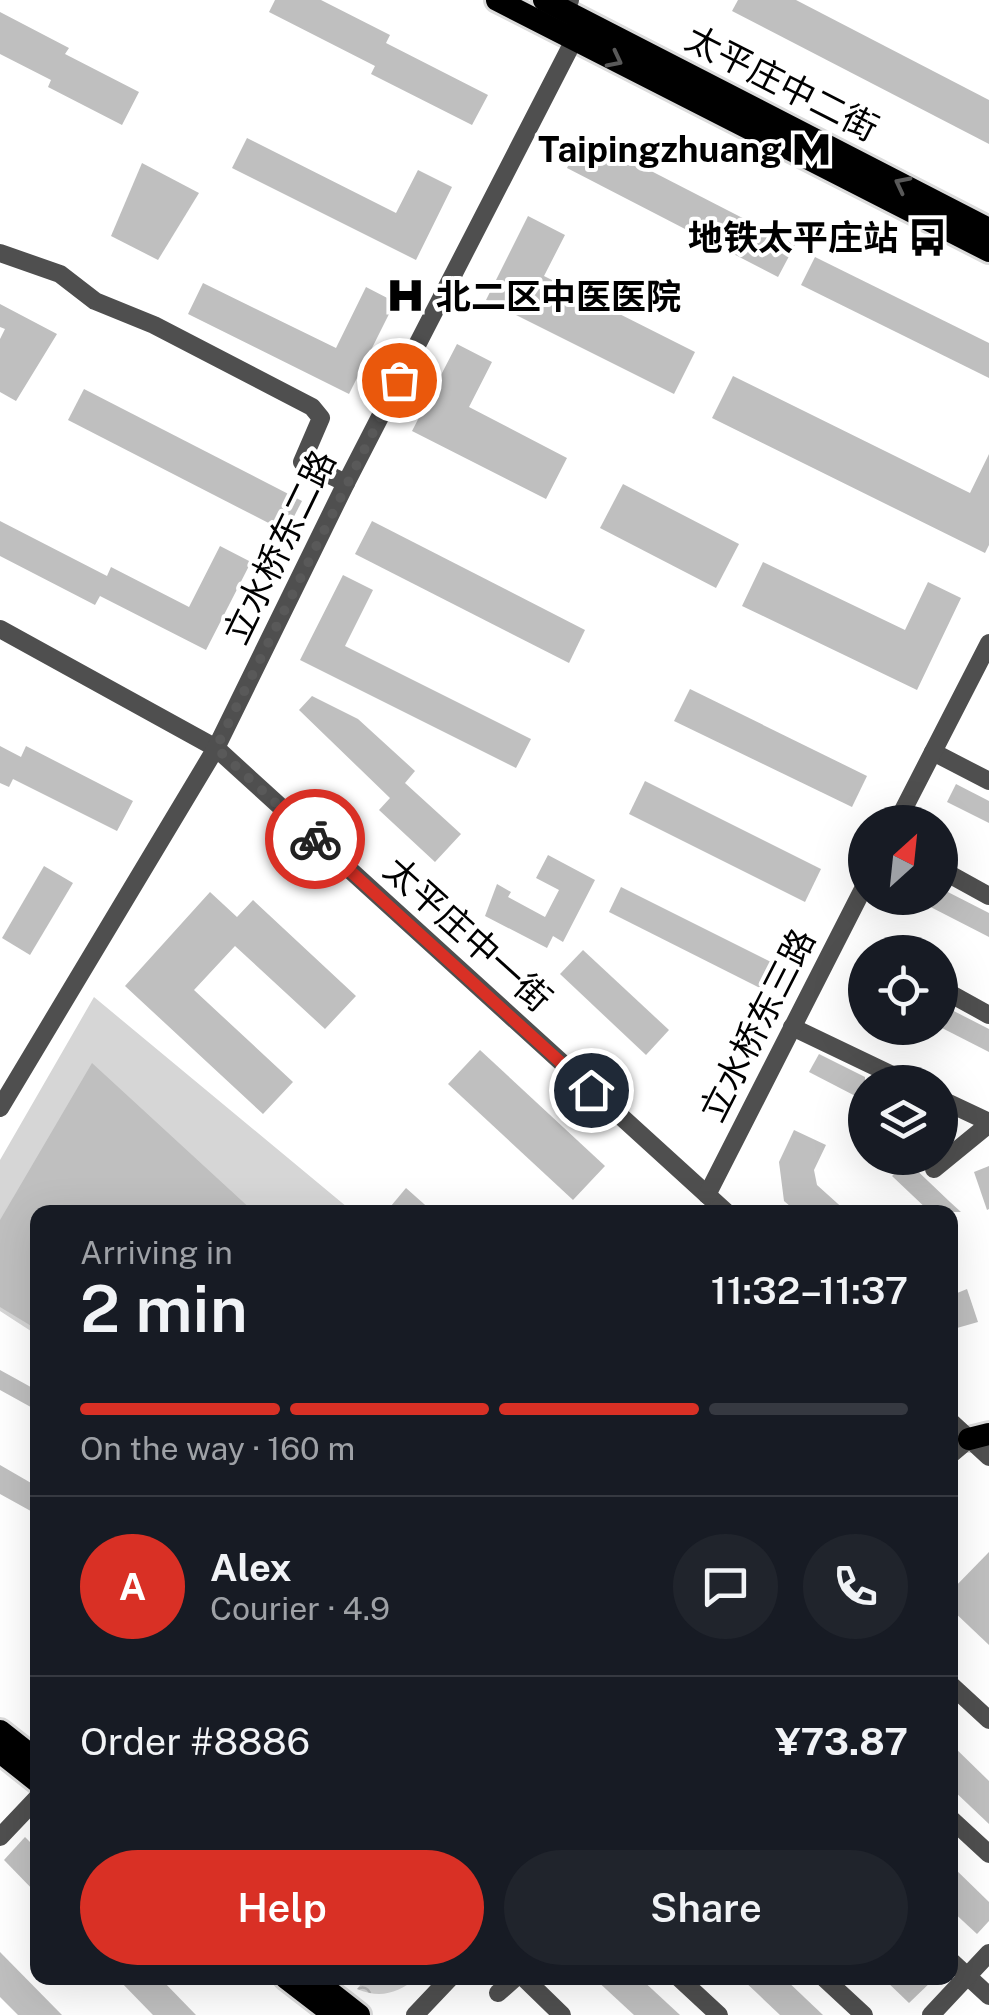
<!DOCTYPE html>
<html lang="en">
<head>
<meta charset="utf-8">
<style>
	body { margin:0; font-family:"Public Sans","Noto Sans SC",sans-serif; background:#20242c; color:#f1f3f6; height:100vh; display:flex; flex-direction:column; font-size:38px; white-space:nowrap }
	* { box-sizing:border-box; margin:0 }
	p { font-size:32px; color:#9ea1a6 }
	.icon { flex:none; width:55px; height:55px; fill:none; stroke:currentColor; stroke-width:2; stroke-linecap:round; stroke-linejoin:round }
	.map { position:relative; flex:1; overflow:hidden }
	.details { position:absolute; left:30px; top:1205px; width:928px; height:780px; display:flex; flex-direction:column; background:#171b24; border-radius:20px; box-shadow:0 10px 40px #0002 }
	.details>* { flex:none }
	.needle { width:65px; rotate:27deg }
	.buttons { position:absolute; left:848px; top:805px; display:grid; gap:20px }
	.buttons a { display:grid; place-items:center; width:110px; height:110px; border-radius:50%; background:#171b24; box-shadow:0 10px 40px #0002; font-size:50px }
	.pin { position:absolute; display:grid; place-items:center; width:85px; height:85px; color:#fff; margin:-42px; border:5px solid #fff; border-radius:50%; box-shadow:0 2px 10px #0007 }
	.courier { position:absolute; display:grid; place-items:center; width:100px; height:100px; margin:-50px; border:8px solid #d93025; border-radius:50%; background:#fff; color:#222; box-shadow:0 2px 12px #0007 }
	.summary em { font-style:normal; font-weight:600 }
	.summary div { display:flex; flex-direction:column-reverse }
	.summary { display:flex; align-items:center; justify-content:space-between; height:170px; padding:0 50px }
	h1 { font-size:65px; font-weight:600; line-height:75px }
	.bar { display:grid; grid-template-columns:repeat(4,1fr); gap:15px 10px; align-content:center; height:120px; padding:0 50px }
	.bar i { height:12px; border-radius:8px; background:#363941 }
	.bar .on { background:#d93025 }
	.bar p { grid-column:span 4 }
	.line { display:flex; align-items:center; gap:25px; padding:0 50px; border-top:2px solid #363941 }
	.line div { flex:1 }
	.round { display:grid; place-items:center; flex:none; width:105px; height:105px; border-radius:52px; background:#20242c }
	.action { display:flex; gap:20px; margin-top:auto; padding:20px 50px }
	.action a { flex:1; height:115px; border-radius:60px; background:#d93025; color:#fff; font-size:40px; font-weight:600; line-height:115px; text-align:center }
	.action a+a { background:#20242c; color:#f1f3f6 }
	.map>svg:first-child { display:block }
	.grass { fill:#d6d6d6 }
	.forest { fill:url(#forest-crowns) }
	.building { fill:#bfbfbf }
	.lines { fill:none; stroke-linecap:round; stroke-linejoin:round }
	.major-casing { stroke:#dbdbdb; stroke-width:28 }
	.minor { stroke:#4f4f4f; stroke-width:18 }
	.major { stroke:#000; stroke-width:22 }
	.oneway { stroke:#595959 }
	.done { stroke:#595959; stroke-width:10; stroke-dasharray:0 18 }
	.route { stroke:#d93025; stroke-width:12 }
	.labels { text-anchor:middle; dominant-baseline:central; stroke-width:8; stroke-linejoin:round; paint-order:stroke }
	.street-label { font-size:35px; fill:#000; stroke:#fff }
	.poi-label { font-size:35px; font-weight:bold; fill:#000; stroke:#fff; text-anchor:end }
</style>
</head>
<body>
<div class="map">
<svg width="989" height="2015" viewBox="0 0 989 2015">
	<defs>
		<pattern id="forest-crowns" width="20" height="18" patternUnits="userSpaceOnUse" patternTransform="scale(2.5)"><rect width="20" height="18" fill="#d6d6d6"/><path d="M2 6a3 3 0 1 1 6 0M12 15a3 3 0 1 1 6 0" fill="none" stroke="#b6b6b6"/></pattern>
	</defs>
	<rect width="100%" height="100%" fill="#fff"/>
	<path class="grass" d="M94,997L353,1212H38L37,1335L0,1311V1160Z"/>
	<path class="forest" d="M366,1978H417C397,1993 381,1999 357,1989Z"/>
	<g class="building">
		<path d="M275,0H321L390,35L386,43L488,95L472,125L371,74L375,66L269,12Z"/>
		<path d="M738,0H796L989,100V144L732,11Z"/>
		<path d="M0,12L69,48L65,54L139,92L122,125L48,87L51,80L0,54Z"/>
		<path d="M583,136L795,245L778,277L567,168Z"/>
		<path d="M247,138L396,213L418,170L452,187L416,260L232,168Z"/>
		<path d="M142,163L199,193L158,260L111,236Z"/>
		<path d="M528,216L565,235L544,276L695,352L674,394L486,300Z"/>
		<path d="M815,257L989,343V378L801,285Z"/>
		<path d="M203,283L336,348L366,287L395,302L349,394L188,314Z"/>
		<path d="M0,304L57,334L16,401L0,392V339L5,329L0,327Z"/>
		<path d="M457,344L492,362L469,407L567,458L546,499L412,431Z"/>
		<path d="M733,376L970,493L989,454V545L985,553L712,418Z"/>
		<path d="M84,389L302,501L286,532L68,420Z"/>
		<path d="M623,484L739,544L716,588L600,528Z"/>
		<path d="M0,521L107,576L111,567L189,607L220,546L251,562L206,650L100,596L95,605L0,556Z"/>
		<path d="M372,521L585,630L569,663L355,554Z"/>
		<path d="M763,562L905,630L928,582L961,598L917,690L742,606Z"/>
		<path d="M343,575L373,590L345,646L531,739L516,768L300,660Z"/>
		<path d="M690,689L867,776L852,807L674,721Z"/>
		<path d="M312,696L358,719L415,771L405,783L461,834L435,862L379,810L390,798L299,710Z"/>
		<path d="M0,746L21,757L26,746L133,801L117,831L13,779L9,787L0,783Z"/>
		<path d="M645,781L821,869L805,902L629,814Z"/>
		<path d="M956,784L989,801V823L947,802Z"/>
		<path d="M548,855L595,880L563,942L553,936L547,948L485,916L497,884L511,892L508,897L545,917L559,890L536,878Z"/>
		<path d="M44,866L73,883L30,955L2,938Z"/>
		<path d="M621,887L773,963L760,988L609,912Z"/>
		<path d="M940,888L989,913V937L913,898H940Z"/>
		<path d="M210,892L237,917L253,900L356,996L325,1029L235,946L194,990L293,1082L263,1114L125,986Z"/>
		<path d="M583,950L669,1030L646,1055L560,974Z"/>
		<path d="M940,1004L989,1029V1052L940,1027Z"/>
		<path d="M480,1050L605,1166L573,1200L448,1084Z"/>
		<path d="M819,1054L865,1077V1101L809,1072Z"/>
		<path d="M92,1063L254,1212H38V1330L0,1307V1220Z"/>
		<path d="M794,1130L826,1145L814,1170L817,1185L847,1212H797L784,1201L779,1162Z"/>
		<path d="M907,1161L950,1202L961,1212H930L892,1176Z"/>
		<path d="M989,1166V1209L987,1210L974,1172Z"/>
		<path d="M406,1188L433,1212H398L391,1206Z"/>
		<path d="M967,1289L978,1322L950,1330V1296Z"/>
		<path d="M0,1370L38,1391V1411L0,1390Z"/>
		<path d="M0,1465L38,1487V1515L0,1494Z"/>
		<path d="M989,1552V1645L950,1608V1592Z"/>
		<path d="M950,1743L989,1781V1824L950,1787Z"/>
		<path d="M25,1837L38,1850V1895L4,1860Z"/>
		<path d="M950,1864L989,1902V1921L977,1934L950,1909Z"/>
		<path d="M0,1952L62,2015H18L0,1997Z"/>
		<path d="M117,1978H160L196,2015H153Z"/>
		<path d="M594,1978H640L680,2015H634Z"/>
		<path d="M741,1978H784L823,2015H780Z"/>
		<path d="M883,1978H935L909,2003Z"/>
	</g>
	<g class="lines">
		<defs>
			<g id="major">
				<path d="M497,0L989,251"/>
				<path d="M544,0L989,229"/>
				<path d="M969,1439L989,1434"/>
				<path d="M0,1731L38,1761"/>
				<path d="M0,1752L38,1782"/>
				<path d="M286,1978L334,2015"/>
				<path d="M322,1986L359,2015"/>
			</g>
		</defs>
		<use href="#major" class="major-casing"/>
		<g class="minor">
			<path d="M0,253L60,274L95,301L154,325L312,407L321,418L302,462L346,483"/>
			<path d="M0,629L216,748L726,1212"/>
			<path d="M933,752L989,781"/>
			<path d="M897,822L989,643"/>
			<path d="M940,869L989,896"/>
			<path d="M940,988L989,1015"/>
			<path d="M792,1027L907,1082"/>
			<path d="M940,1099L989,1122"/>
			<path d="M0,1108L216,748L346,483L574,40L565,11L570,0"/>
			<path d="M934,1169L989,1124"/>
			<path d="M707,1195L865,885"/>
			<path d="M950,1421L989,1457"/>
			<path d="M950,1455L969,1439"/>
			<path d="M950,1684L989,1720"/>
			<path d="M950,1818L989,1854"/>
			<path d="M0,1837L38,1797"/>
			<path d="M950,1960L989,1996"/>
			<path d="M524,1978L562,2015"/>
			<path d="M679,1978L719,2015"/>
			<path d="M824,1978L864,2015"/>
			<path d="M498,1993L515,1978"/>
			<path d="M415,2015L450,1978"/>
			<path d="M931,2015L989,1953"/>
		</g>
		<use href="#major" class="major"/>
	</g>
	<defs><path id="oneway-chevron" d="M-2-3.5L2.5 0L-2 3.5" fill="none" stroke-width="1.6" stroke-linecap="round" stroke-linejoin="round" transform="scale(2.5)"/></defs>
	<g class="oneway">
		<use href="#oneway-chevron" transform="translate(615 60) rotate(27)"/>
		<use href="#oneway-chevron" transform="translate(902 184) rotate(-153)"/>
	</g>
	<g class="lines">
		<path class="done" d="M315,839L216,748L399,380"/>
		<path class="route" d="M315,839L591,1090"/>
	</g>
	<defs>
		<symbol id="metro-bare" viewBox="-9 -9 18 18"><path d="M-5.5 5V-5H-3L0 0L3-5H5.5V5H3V-.5L0 4L-3-.5V5Z" fill="#000" stroke="#fff" stroke-width="2.5" paint-order="stroke"/></symbol>
		<symbol id="bus-bare" viewBox="-9 -9 18 18"><path d="M-5-6H5V4H4V6H2V4H-2V6H-4V4H-5ZM-3.5-4V0h7V-4ZM-3.5 1.2v1.5H-2V1.2ZM2 1.2v1.5H3.5V1.2Z" fill="#000" stroke="#fff" stroke-width="2.5" paint-order="stroke"/></symbol>
		<symbol id="hospital-bare" viewBox="-9 -9 18 18"><path d="M-5-5h3v3.5h4V-5h3V5h-3V1.5h-4V5h-3Z" fill="#000" stroke="#fff" stroke-width="2.5" paint-order="stroke"/></symbol>
	</defs>
	<g fill-rule="evenodd">
		<use href="#metro-bare" x="784" y="122" width="55" height="55"/>
		<use href="#bus-bare" x="900" y="210" width="55" height="55"/>
		<use href="#hospital-bare" x="378" y="268" width="55" height="55"/>
	</g>
	<g class="labels">
		<g class="street-label">
			<text transform="translate(782 83) rotate(27)">太平庄中二街</text>
			<text transform="translate(279 547) rotate(-64)">立水桥东二路</text>
			<text transform="translate(468 934) rotate(42)">太平庄中一街</text>
			<text transform="translate(757 1025) rotate(-63)">立水桥东三路</text>
		</g>
		<g class="poi-label">
			<text x="782" y="149">Taipingzhuang</text>
			<text x="898" y="237">地铁太平庄站</text>
			<text x="436" y="296" text-anchor="start">北二区中医医院</text>
		</g>
	</g>
</svg>
<div class="buttons">
<a><svg class="needle" viewBox="-14 -14 28 28"><path d="M0-13l5 13h-10z" fill="#e53935"/><path d="M0 13l5-13h-10z" fill="#9ea1a6"/></svg></a>
<a><svg class="icon" aria-label="locate" viewBox="0 0 24 24"><circle cx="12" cy="12" r="6"/><path d="M12 2v4M12 18v4M2 12h4M18 12h4"/></svg></a>
<a><svg class="icon" aria-label="layers" viewBox="0 0 24 24"><path d="M12 4l9 5-9 5-9-5zM3 14l9 5 9-5"/></svg></a>
</div>
<div class="pin" style="left:399px;top:380px;background:#ea580c"><svg class="icon" aria-label="bag" viewBox="0 0 24 24"><path d="M5 8h14l-1 12H6zM9 8a3 3 0 0 1 6 0"/></svg></div>
<div class="pin" style="left:591px;top:1090px;background:#1f2937"><svg class="icon" aria-label="home" viewBox="0 0 24 24"><path d="M3 11l9-7 9 7M6 9v11h12V9"/></svg></div>
<div class="courier" style="left:315px;top:839px"><svg class="icon" aria-label="bike" viewBox="0 0 24 24"><circle cx="6" cy="16" r="4"/><circle cx="18" cy="16" r="4"/><path d="M6 16l4-8h5l3 8M10 8l3 8H6M13 5h3"/></svg></div>
<section class="details">
<div class="summary"><div><h1>2 min</h1><p>Arriving in</p></div><em>11:32–11:37</em></div>
<div class="bar"><i class="on"></i><i class="on"></i><i class="on"></i><i></i><p>On the way · 160 m</p></div>
<div class="line" style="height:180px"><b class="round" style="background:#d93025;color:#fff">A</b><div><b>Alex</b><p>Courier · 4.9</p></div><a class="round"><svg class="icon" aria-label="chat" viewBox="0 0 24 24"><path d="M4 5h16v11H9l-5 4z"/></svg></a><a class="round"><svg class="icon" aria-label="phone" viewBox="0 0 24 24"><path d="M5 4h4l2 5-3 2q2 4 5 5l2-3 5 2v4C11 20 4 13 5 4z"/></svg></a></div>
<div class="line" style="height:130px"><div>Order #8886</div><b>¥73.87</b></div>
<div class="action"><a>Help</a><a>Share</a></div>
</section>
</div>
</body>
</html>
